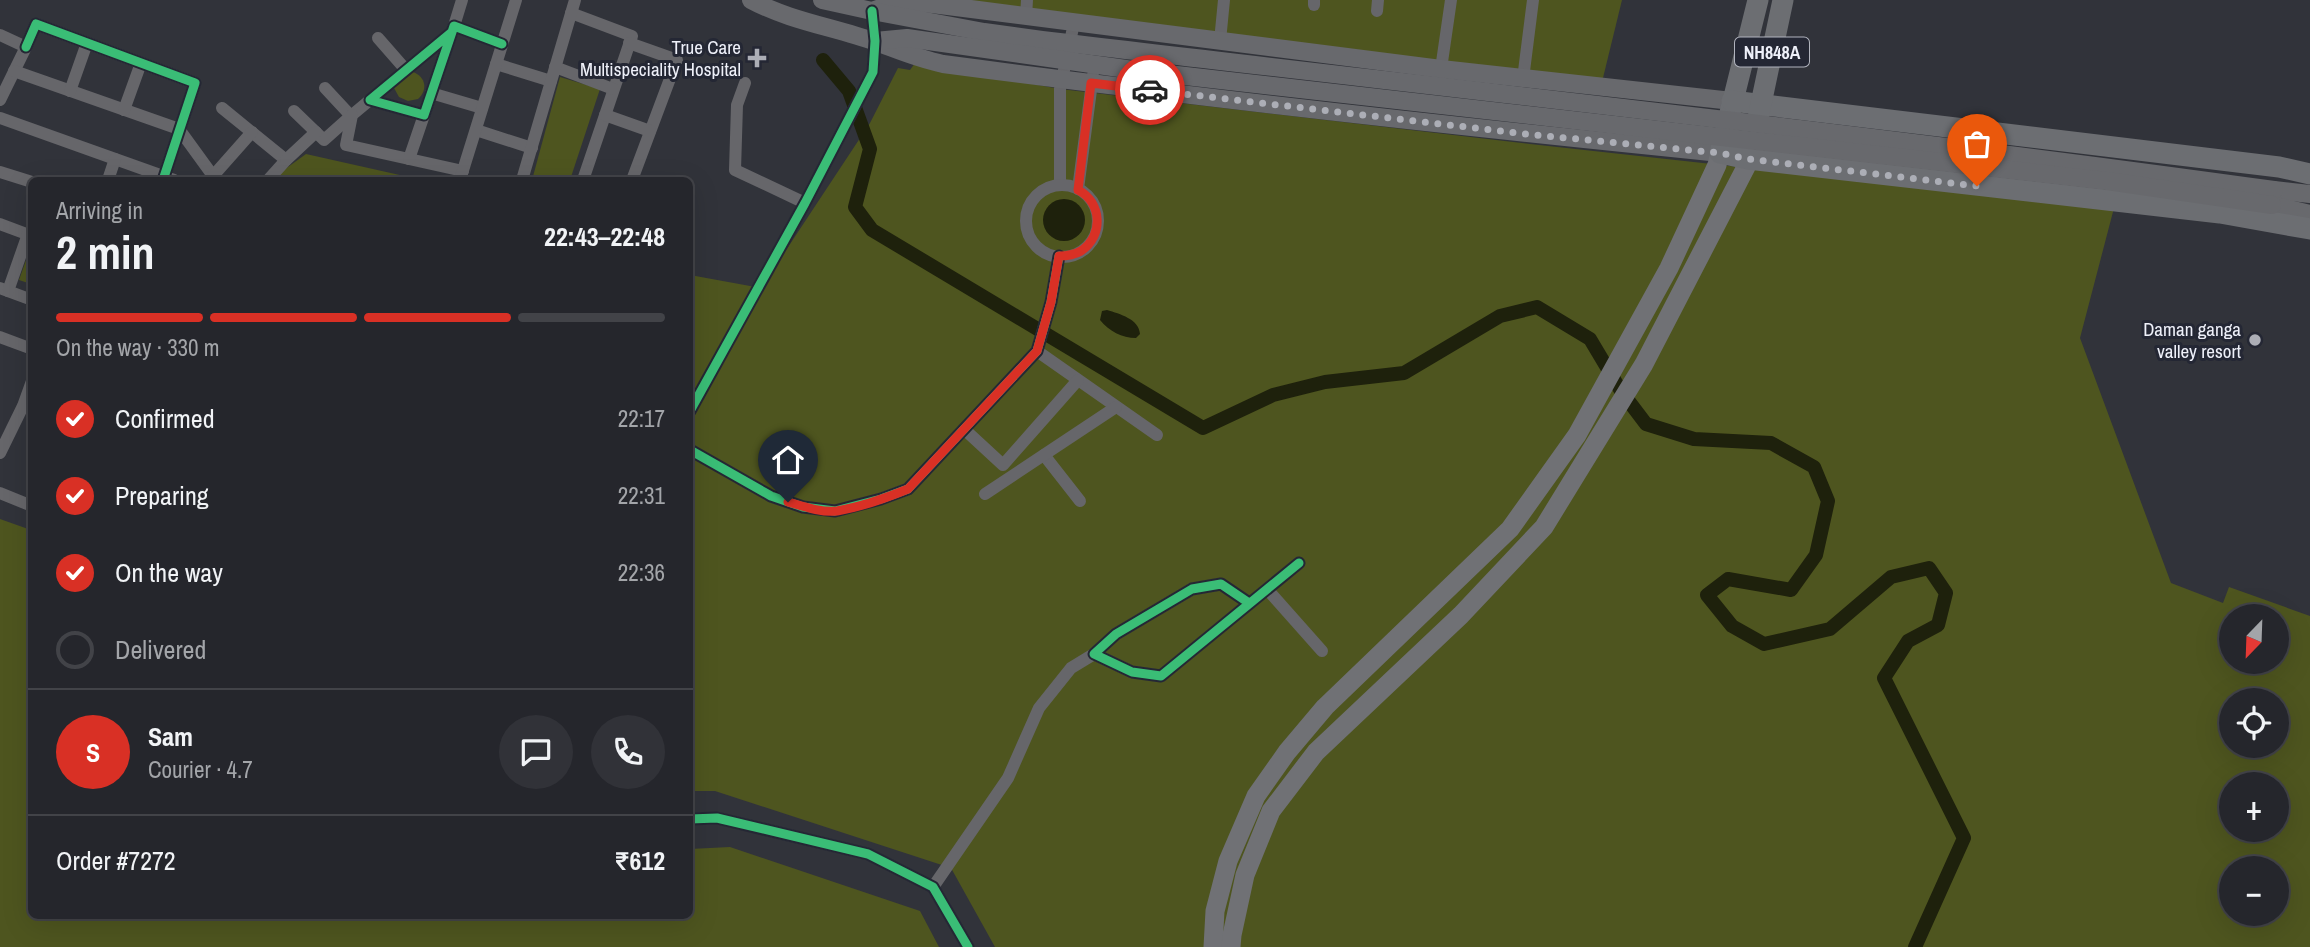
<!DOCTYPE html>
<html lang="en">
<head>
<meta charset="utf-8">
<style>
	body { margin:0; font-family:"Archivo Narrow",sans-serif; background:#313238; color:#f1f3f6; height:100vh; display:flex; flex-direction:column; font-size:26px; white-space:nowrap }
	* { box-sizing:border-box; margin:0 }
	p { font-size:23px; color:#a3a5a9 }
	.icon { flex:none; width:38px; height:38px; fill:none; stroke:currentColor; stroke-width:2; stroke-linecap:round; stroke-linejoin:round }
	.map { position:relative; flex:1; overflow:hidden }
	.side { position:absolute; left:28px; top:177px; width:665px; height:742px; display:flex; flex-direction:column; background:#25262c; border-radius:10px; box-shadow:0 7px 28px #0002,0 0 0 2px #424348 }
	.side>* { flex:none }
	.needle { width:46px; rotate:203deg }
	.controls { position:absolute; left:2219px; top:604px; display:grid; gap:14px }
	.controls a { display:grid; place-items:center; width:70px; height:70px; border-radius:50%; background:#25262c; box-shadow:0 7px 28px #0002,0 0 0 2px #424348; font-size:35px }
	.pin { position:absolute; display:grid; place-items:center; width:60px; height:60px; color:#fff; margin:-72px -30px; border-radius:50% 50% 50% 0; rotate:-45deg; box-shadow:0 0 7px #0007 }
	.pin .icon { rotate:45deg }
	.courier { position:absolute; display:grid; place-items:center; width:70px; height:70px; margin:-35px; border:5px solid #d93025; border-radius:50%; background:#fff; color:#222; box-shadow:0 2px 9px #0007 }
	.head em { font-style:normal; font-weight:700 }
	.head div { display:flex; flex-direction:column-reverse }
	.head { display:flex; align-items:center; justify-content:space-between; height:119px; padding:0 28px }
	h1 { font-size:46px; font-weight:700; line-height:52px }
	.bar { display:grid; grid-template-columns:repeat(4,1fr); gap:10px 7px; align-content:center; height:84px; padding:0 28px }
	.bar i { height:9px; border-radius:5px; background:#424348 }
	.bar .selected { background:#d93025 }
	.bar p { grid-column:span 4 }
	.line { display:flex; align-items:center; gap:18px; padding:0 28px; border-top:2px solid #424348 }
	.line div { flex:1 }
	.round { display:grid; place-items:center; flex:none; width:74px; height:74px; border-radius:37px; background:#313238 }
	ol { padding:0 28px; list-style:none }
	li { display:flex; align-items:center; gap:21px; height:77px }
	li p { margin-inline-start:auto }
	li .icon { padding:7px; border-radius:50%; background:#d93025; color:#fff; stroke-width:4 }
	li:last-child { color:#a3a5a9 }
	li i { width:38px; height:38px; border:4px solid #424348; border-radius:50% }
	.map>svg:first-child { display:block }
	.green { fill:#4e551f; fill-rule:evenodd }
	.water { fill:#1e210c }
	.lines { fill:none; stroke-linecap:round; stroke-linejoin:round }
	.canal { stroke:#1e210c; stroke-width:14 }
	.street { stroke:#66666a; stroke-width:12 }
	.secondary { stroke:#68696d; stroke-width:18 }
	.primary { stroke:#707175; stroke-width:19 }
	.highway { stroke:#6c6e72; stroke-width:21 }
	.secondary-bridge { stroke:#68696d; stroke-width:18 }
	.cycleway-casing { stroke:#242734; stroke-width:13 }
	.cycleway { stroke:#3abd76; stroke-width:9 }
	.done { stroke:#acaeb6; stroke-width:7; stroke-dasharray:0 12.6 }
	.route { stroke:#d93025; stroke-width:9 }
	.poi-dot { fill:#acaeb6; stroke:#242734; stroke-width:2.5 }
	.labels { text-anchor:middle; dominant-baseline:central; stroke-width:6; stroke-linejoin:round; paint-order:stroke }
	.shield { fill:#242734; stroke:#b1b4be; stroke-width:2 }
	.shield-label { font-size:18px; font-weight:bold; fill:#eef0f9 }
	.poi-label { font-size:19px; fill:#eef0f9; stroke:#242734; text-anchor:end }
</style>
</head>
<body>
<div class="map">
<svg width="2310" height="947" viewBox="0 0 2310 947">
	<rect width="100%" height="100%" fill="#31333a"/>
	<g class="green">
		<path d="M966,0H1622L1602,82Z"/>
		<path d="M915,63L1060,89L1530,144L2114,208L2080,338L2171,583L2223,603L2229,587L2310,616V947H995L951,868L715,791H690V275L761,288L870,123L898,68L910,70ZM2231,616H2277V662H2231ZM2231,700H2277V746H2231ZM2231,784H2277V830H2231ZM2231,868H2277V914H2231Z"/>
		<path d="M413,72C426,77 428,90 418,99L408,101L399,97L394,88Z"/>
		<path d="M560,77L600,89L570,180H532Z"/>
		<path d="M306,154L422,180H270Z"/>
		<path d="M31,246V284L19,280Z"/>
		<path d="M0,519L31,530L32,915H690V849L730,847L920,911L939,947H0Z"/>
	</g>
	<g class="water">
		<circle cx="1064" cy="220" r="21"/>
		<path d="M1107,310C1120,314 1139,319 1140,334L1136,338C1122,338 1109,331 1100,320L1102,311Z"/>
	</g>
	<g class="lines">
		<path class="canal" d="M823,60L849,91L870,149L855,207L872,230L1203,428L1273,395L1325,382L1404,373L1500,316L1537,307L1590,339L1621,391L1646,424L1694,439L1771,443L1814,467L1828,501L1816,555L1791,590L1728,579L1707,595L1732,626L1764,644L1830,629L1891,577L1929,568L1946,593L1938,625L1908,641L1884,678L1964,838L1915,947"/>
		<g class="street">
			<path d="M1314,5V0"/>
			<path d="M1377,11L1378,0"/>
			<path d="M571,13L632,36L583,180"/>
			<path d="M1026,17L1027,0"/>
			<path d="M454,26L462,0"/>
			<path d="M452,32L370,100L424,115L452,32L454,26L502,44"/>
			<path d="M0,35L26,47L0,100"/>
			<path d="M378,38L406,70"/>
			<path d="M1220,41L1224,0"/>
			<path d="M629,43L677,60L632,180"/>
			<path d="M26,47L36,24L195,83L163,180"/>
			<path d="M496,64L551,81"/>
			<path d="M555,67L613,89"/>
			<path d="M1441,69L1451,0"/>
			<path d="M14,71L179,129L216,180"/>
			<path d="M1523,79L1533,0"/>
			<path d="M745,83L737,105L735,170L805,203"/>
			<path d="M325,88L351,116"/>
			<path d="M70,91L87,43"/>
			<path d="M431,93L482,108"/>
			<path d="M370,100L352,115L346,145L463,171"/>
			<path d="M222,108L286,160L268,180"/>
			<path d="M124,110L141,63"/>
			<path d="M294,111L324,140L352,115"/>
			<path d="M605,115L650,131"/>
			<path d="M0,118L174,180"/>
			<path d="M476,130L532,148"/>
			<path d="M409,159L424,115"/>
			<path d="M286,160L316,132"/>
			<path d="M0,172L32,182"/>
			<path d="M213,176L252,132"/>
			<path d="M108,180L115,159"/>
			<path d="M460,180L516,0"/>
			<path d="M522,180L575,0"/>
			<path d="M1060,185V89L1074,23"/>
			<circle cx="1062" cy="221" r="36"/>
			<path d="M1078,189L1093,75"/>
			<path d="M0,224L32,236"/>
			<path d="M0,288L32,300"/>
			<path d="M8,291L28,234"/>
			<path d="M0,337L32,349"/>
			<path d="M1037,351L1157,435"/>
			<path d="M690,411L805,203L873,72L875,41L872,11"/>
			<path d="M964,429L1003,465L1078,380"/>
			<path d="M690,450L771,496L803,507L835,511L881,499L908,489L1037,351L1051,302L1059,256"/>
			<path d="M0,453L23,406L32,381"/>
			<path d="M1044,455L1080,501"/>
			<path d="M0,493L32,506"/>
			<path d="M985,494L1116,407"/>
			<path d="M1267,589L1322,651"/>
			<path d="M1249,603L1221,584L1192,589L1116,634L1094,654L1132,672L1161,676L1299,563"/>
			<path d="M690,819L717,818L868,854L933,887L968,947"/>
			<path d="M933,887L1008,778L1039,708L1071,668L1094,654"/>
		</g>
		<g class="secondary">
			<path d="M751,0C790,21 834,27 876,42C898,50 919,59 943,64C1201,98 1460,127 1720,153"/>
			<path d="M822,0L872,11L897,2L932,4L1441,69L1732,101"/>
			<path d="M2274,190L2310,194"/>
			<path d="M2272,205L2310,214"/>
		</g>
		<g class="primary">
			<path d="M1213,947L1215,911L1228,861L1256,796L1287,752L1325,707L1510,529L1577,435L1669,268L1717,165L1720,153"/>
			<path d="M1231,947L1232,935L1245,875L1271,811L1316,752L1461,615L1544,527L1644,364L1746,167L1748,159"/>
		</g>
		<g class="highway">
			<path d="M1758,0L1720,153L1748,159L2220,213L2310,229"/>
			<path d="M1732,101L2279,167L2310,174"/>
			<path d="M1758,118L1783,0"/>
		</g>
		<g class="secondary-bridge">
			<path d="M872,11L984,32L1042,40C1453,89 1864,133 2274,190"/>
			<path d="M875,41L907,38L1133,70L2107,181L2272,205"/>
		</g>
		<defs>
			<g id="cycleway">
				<path d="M452,32L370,100L424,115L452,32L454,26L502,44"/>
				<path d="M26,47L36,24L195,83L163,180"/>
				<path d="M690,411L805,203L873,72L875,41L872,11"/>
				<path d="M690,450L771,496L803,507L835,511L881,499L908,489L1037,351L1051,302L1059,256"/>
				<path d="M1249,603L1221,584L1192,589L1116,634L1094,654L1132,672L1161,676L1299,563"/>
				<path d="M690,819L717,818L868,854L933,887L968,947"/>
			</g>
		</defs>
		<use href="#cycleway" class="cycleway-casing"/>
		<use href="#cycleway" class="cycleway"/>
	</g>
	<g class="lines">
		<path class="done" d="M1150,90L1526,134L1720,153L1748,159L1977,186"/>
		<path class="route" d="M788,502C802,506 822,513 837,511C861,507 886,498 908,489L1037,351L1051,302L1059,256C1067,256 1074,255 1081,251C1104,236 1102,202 1078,190L1091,83L1150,90"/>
	</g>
	<g class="poi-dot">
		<path d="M753.5 47.5h7v7h7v7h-7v7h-7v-7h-7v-7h7z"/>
		<circle cx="2255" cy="340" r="7"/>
	</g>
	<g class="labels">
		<rect class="shield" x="1735" y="37.5" width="74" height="29" rx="5"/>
		<g class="shield-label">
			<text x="1772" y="52">NH848A</text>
		</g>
		<g class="poi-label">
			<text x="741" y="47">True Care<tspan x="741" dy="22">Multispeciality Hospital</tspan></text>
			<text x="2241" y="329">Daman ganga<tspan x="2241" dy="22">valley resort</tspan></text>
		</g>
	</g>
</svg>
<div class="controls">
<a><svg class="needle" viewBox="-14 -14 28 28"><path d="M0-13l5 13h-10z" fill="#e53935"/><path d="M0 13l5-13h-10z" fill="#a3a5a9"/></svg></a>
<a><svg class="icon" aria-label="locate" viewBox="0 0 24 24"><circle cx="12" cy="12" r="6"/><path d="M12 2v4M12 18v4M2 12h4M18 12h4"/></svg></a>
<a>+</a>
<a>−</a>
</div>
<div class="pin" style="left:1977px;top:186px;background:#ea580c"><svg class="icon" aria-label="bag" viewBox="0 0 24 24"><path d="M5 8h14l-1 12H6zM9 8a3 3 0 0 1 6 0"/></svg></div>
<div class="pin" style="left:788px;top:502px;background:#1f2937"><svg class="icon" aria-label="home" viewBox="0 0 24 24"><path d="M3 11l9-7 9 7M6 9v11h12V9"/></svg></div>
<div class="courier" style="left:1150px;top:90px"><svg class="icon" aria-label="car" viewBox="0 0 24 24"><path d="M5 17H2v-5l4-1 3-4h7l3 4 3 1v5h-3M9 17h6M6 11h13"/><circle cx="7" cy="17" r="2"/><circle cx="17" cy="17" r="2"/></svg></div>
<section class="side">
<div class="head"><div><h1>2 min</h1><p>Arriving in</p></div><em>22:43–22:48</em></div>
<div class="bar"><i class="selected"></i><i class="selected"></i><i class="selected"></i><i></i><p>On the way · 330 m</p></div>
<ol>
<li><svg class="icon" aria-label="check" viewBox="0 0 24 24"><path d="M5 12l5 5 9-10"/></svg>Confirmed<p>22:17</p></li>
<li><svg class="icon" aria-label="check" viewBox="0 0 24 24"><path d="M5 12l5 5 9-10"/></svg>Preparing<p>22:31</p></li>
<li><svg class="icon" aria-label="check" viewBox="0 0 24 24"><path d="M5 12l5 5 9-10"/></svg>On the way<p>22:36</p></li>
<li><i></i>Delivered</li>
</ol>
<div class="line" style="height:126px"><b class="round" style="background:#d93025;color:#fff">S</b><div><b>Sam</b><p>Courier · 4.7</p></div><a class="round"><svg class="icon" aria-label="chat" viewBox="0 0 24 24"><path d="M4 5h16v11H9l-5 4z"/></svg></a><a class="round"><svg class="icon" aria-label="phone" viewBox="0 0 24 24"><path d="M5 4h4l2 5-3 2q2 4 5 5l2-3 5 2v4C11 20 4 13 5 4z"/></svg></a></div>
<div class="line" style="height:91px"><div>Order #7272</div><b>₹612</b></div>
</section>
</div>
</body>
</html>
